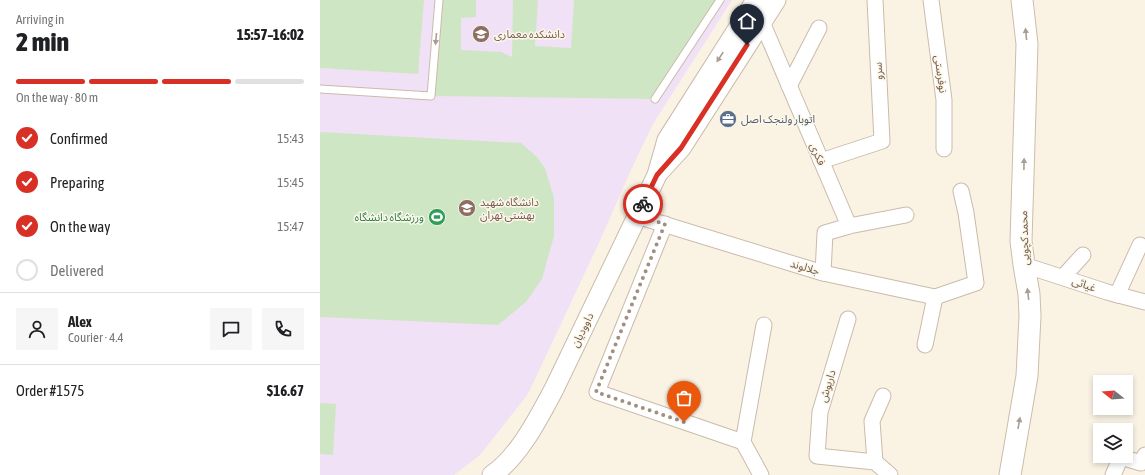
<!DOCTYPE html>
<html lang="en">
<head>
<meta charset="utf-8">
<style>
	body { margin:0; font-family:"Asap Condensed","Noto Sans Arabic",sans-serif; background:#f6f6f6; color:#202124; height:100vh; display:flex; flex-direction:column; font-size:15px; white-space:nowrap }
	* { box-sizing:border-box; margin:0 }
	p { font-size:13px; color:#757577 }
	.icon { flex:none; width:22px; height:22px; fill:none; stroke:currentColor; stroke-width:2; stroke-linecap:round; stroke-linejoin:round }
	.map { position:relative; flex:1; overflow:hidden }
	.sheet { display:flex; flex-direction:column; background:#fff; width:320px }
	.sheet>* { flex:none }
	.needle { width:26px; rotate:287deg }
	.controls { position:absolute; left:773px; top:375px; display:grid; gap:8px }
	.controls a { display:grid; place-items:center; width:40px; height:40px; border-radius:0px; background:#fff; box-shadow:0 2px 6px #0003; font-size:20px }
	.pin { position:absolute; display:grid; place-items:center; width:34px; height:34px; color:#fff; margin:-41px -17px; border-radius:50% 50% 50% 0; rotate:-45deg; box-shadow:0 0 4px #0007 }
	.pin .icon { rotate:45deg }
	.courier { position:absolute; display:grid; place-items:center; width:40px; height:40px; margin:-20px; border:3px solid #d93025; border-radius:50%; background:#fff; color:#222; box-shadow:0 1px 5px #0007 }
	.headline em { font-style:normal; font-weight:800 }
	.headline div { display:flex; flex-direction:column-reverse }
	.headline { display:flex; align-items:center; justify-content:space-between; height:68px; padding:0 16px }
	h1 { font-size:26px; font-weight:800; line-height:30px }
	.bar { display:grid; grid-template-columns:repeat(4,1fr); gap:6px 4px; align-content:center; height:48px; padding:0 16px }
	.bar i { height:5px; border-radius:3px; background:#e0e0e0 }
	.bar .current { background:#d93025 }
	.bar p { grid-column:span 4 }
	.line { display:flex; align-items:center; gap:10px; padding:0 16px; border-top:1px solid #e0e0e0 }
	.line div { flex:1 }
	.round { display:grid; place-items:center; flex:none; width:42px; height:42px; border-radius:0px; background:#f6f6f6 }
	ol { padding:0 16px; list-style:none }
	li { display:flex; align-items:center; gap:12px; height:44px }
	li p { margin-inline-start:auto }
	li .icon { padding:4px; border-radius:50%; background:#d93025; color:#fff; stroke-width:4 }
	li:last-child { color:#757577 }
	li i { width:22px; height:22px; border:2px solid #e0e0e0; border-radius:50% }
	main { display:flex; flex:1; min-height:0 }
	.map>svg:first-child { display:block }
	.education { fill:#f0e1f6 }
	.green { fill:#cfe6c4 }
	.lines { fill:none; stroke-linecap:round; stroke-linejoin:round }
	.service-casing { stroke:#cabbab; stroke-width:9 }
	.minor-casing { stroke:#cabbab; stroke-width:17 }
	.tertiary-casing { stroke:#cabbab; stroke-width:21 }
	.secondary-casing { stroke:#cdbcaa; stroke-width:23 }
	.service { stroke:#fff; stroke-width:7 }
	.minor { stroke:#fff; stroke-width:15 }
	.tertiary { stroke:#fff; stroke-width:19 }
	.secondary { stroke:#fff; stroke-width:21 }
	.oneway { fill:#a99d94 }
	.done { stroke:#a09081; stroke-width:4; stroke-dasharray:0 7.2 }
	.route { stroke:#d93025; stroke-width:5 }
	.labels { text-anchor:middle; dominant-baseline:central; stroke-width:3; stroke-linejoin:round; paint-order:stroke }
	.education-label { font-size:11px; fill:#785e54; stroke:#fdf7ea; text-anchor:start }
	.street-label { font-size:11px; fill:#705b4c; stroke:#fdf7ea }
	.service-label { font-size:11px; fill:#4e5e75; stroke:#fdf7ea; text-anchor:start }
	.leisure-label { font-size:11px; fill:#27864d; stroke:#fdf7ea; text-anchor:end }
</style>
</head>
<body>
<main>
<section class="sheet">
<div class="headline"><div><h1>2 min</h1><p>Arriving in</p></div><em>15:57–16:02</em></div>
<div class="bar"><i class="current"></i><i class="current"></i><i class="current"></i><i></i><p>On the way · 80 m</p></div>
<ol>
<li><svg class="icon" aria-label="check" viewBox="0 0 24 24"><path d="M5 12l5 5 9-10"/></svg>Confirmed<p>15:43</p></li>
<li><svg class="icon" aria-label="check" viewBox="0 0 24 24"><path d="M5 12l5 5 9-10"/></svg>Preparing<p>15:45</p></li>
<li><svg class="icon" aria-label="check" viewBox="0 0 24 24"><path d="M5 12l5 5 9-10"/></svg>On the way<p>15:47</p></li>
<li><i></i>Delivered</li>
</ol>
<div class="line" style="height:72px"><a class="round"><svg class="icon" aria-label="person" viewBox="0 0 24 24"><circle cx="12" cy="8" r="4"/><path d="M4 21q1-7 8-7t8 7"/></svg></a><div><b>Alex</b><p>Courier · 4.4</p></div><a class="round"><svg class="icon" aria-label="chat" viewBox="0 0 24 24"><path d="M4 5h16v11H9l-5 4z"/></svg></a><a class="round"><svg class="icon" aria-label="phone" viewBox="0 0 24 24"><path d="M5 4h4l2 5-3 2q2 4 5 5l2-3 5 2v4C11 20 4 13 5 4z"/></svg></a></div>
<div class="line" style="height:52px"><div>Order #1575</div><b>$16.67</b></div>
</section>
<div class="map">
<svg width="825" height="475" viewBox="0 0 825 475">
	<rect width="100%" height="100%" fill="#faf3e4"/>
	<path class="education" d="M0,0H412L333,124L311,170L278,245L208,394L160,455L134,475H0Z"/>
	<g class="green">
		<path d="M0,0H104L98,74L0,68Z"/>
		<path d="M119,0H156V17L141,18V50L181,52L192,57L193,0H218L215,46L251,48L254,0H400L335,99L111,96Z"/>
		<path d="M0,132L201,143L217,157L225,168L234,198V236L222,279L206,302L178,325L0,317Z"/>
		<path d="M0,403L16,404L13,455L0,454Z"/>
	</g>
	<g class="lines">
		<defs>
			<g id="service">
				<path d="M0,89L111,96L119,0"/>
				<path d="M335,99L400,0"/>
			</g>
			<g id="minor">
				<path d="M611,0L624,100V149"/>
				<path d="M442,22L529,226"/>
				<path d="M469,86L499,28"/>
				<path d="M501,161L562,141L555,0"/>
				<path d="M317,216L503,273L615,297L656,283L646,213L641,191"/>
				<path d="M345,224L277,392L423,442"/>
				<path d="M704,265L787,292L825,302"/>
				<path d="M503,273L505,233L529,226L586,215"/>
				<path d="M743,277L763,255"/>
				<path d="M797,295L820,245"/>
				<path d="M528,319L500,412L497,456L555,462L570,475"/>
				<path d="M605,345L615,297"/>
				<path d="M423,442L444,325"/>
				<path d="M423,442L441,475"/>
				<path d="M555,462L552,421L563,396"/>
				<path d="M793,475L801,457L821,463L825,455"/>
			</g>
			<g id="tertiary">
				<path d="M340,171L361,148L456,0"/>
				<path d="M172,475C199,457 219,417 234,389L337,175L347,140L436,0"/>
			</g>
			<path id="secondary" d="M690,475L707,376L710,316L709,294L704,265L701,241L707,44L702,0"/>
		</defs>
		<use href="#service" class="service-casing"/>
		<use href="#minor" class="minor-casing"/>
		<use href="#tertiary" class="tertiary-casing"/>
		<use href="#secondary" class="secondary-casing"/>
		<use href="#service" class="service"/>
		<use href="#minor" class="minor"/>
		<use href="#tertiary" class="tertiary"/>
		<use href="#secondary" class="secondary"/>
	</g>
	<defs><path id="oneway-solid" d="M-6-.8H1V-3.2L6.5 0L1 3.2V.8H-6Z"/></defs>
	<g class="oneway">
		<use href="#oneway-solid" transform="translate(706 34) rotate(-96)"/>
		<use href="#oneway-solid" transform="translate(116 39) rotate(95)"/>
		<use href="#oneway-solid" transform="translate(400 57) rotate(123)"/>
		<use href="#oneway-solid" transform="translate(704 164) rotate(-89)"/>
		<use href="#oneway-solid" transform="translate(708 294) rotate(-97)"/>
		<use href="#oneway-solid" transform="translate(699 423) rotate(-80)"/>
	</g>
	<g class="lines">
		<path class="done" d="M323,204L317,216L345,224L276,392L364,422"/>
		<path class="route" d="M323,204L337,175L361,148L427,45"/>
	</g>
	<defs>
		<symbol id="university-disc" viewBox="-11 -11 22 22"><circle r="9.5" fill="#8d6e63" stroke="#fdf7ea"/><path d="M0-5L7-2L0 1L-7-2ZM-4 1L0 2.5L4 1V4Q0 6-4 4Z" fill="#fff"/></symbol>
		<symbol id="office-disc" viewBox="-11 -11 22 22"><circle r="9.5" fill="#5c6f8a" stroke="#fdf7ea"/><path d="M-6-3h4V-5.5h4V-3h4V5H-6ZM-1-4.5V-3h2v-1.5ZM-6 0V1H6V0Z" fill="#fff"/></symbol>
		<symbol id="stadium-disc" viewBox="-11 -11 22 22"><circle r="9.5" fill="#2e9e5b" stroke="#fdf7ea"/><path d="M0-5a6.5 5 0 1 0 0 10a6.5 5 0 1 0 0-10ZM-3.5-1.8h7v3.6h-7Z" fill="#fff"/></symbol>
	</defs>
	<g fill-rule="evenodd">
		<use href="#university-disc" x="151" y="24" width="20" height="20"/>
		<use href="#office-disc" x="398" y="109" width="20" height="20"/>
		<use href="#university-disc" x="137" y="198" width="20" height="20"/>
		<use href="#stadium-disc" x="107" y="207" width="20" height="20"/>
	</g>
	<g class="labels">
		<g class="education-label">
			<text x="174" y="34">دانشکده معماری</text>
			<text x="160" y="202">دانشگاه شهید<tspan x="160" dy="13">بهشتی تهران</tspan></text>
		</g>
		<g class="street-label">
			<text transform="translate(558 71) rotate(-93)">سرو</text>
			<text transform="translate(621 74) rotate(82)">نوفرستی</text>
			<text transform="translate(498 154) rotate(67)">فکری</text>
			<text transform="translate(704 238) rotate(-92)">محمد کچویی</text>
			<text transform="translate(485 267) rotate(17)">جلالوند</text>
			<text transform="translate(764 284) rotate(19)">غیاثی</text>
			<text transform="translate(262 330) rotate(-64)">داوودیان</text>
			<text transform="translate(507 386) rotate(-73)">داریوش</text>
		</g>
		<g class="service-label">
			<text x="421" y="119">اتوبار ولنجک اصل</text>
		</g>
		<g class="leisure-label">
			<text x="104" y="217">ورزشگاه دانشگاه</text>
		</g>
	</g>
</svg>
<div class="controls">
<a><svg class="needle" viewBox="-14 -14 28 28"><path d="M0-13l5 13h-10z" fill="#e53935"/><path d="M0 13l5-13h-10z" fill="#757577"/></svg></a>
<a><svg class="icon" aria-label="layers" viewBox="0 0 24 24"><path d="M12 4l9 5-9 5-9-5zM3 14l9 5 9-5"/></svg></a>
</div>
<div class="pin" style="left:364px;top:422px;background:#ea580c"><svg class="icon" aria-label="bag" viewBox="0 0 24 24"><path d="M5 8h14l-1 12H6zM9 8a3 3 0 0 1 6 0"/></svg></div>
<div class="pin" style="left:427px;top:45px;background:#1f2937"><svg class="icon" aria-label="home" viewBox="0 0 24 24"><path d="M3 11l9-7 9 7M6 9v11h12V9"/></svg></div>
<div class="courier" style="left:323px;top:204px"><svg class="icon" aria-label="bike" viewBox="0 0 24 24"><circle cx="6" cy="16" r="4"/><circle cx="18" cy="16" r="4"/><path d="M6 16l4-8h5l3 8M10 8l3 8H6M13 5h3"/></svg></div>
</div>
</main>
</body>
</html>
